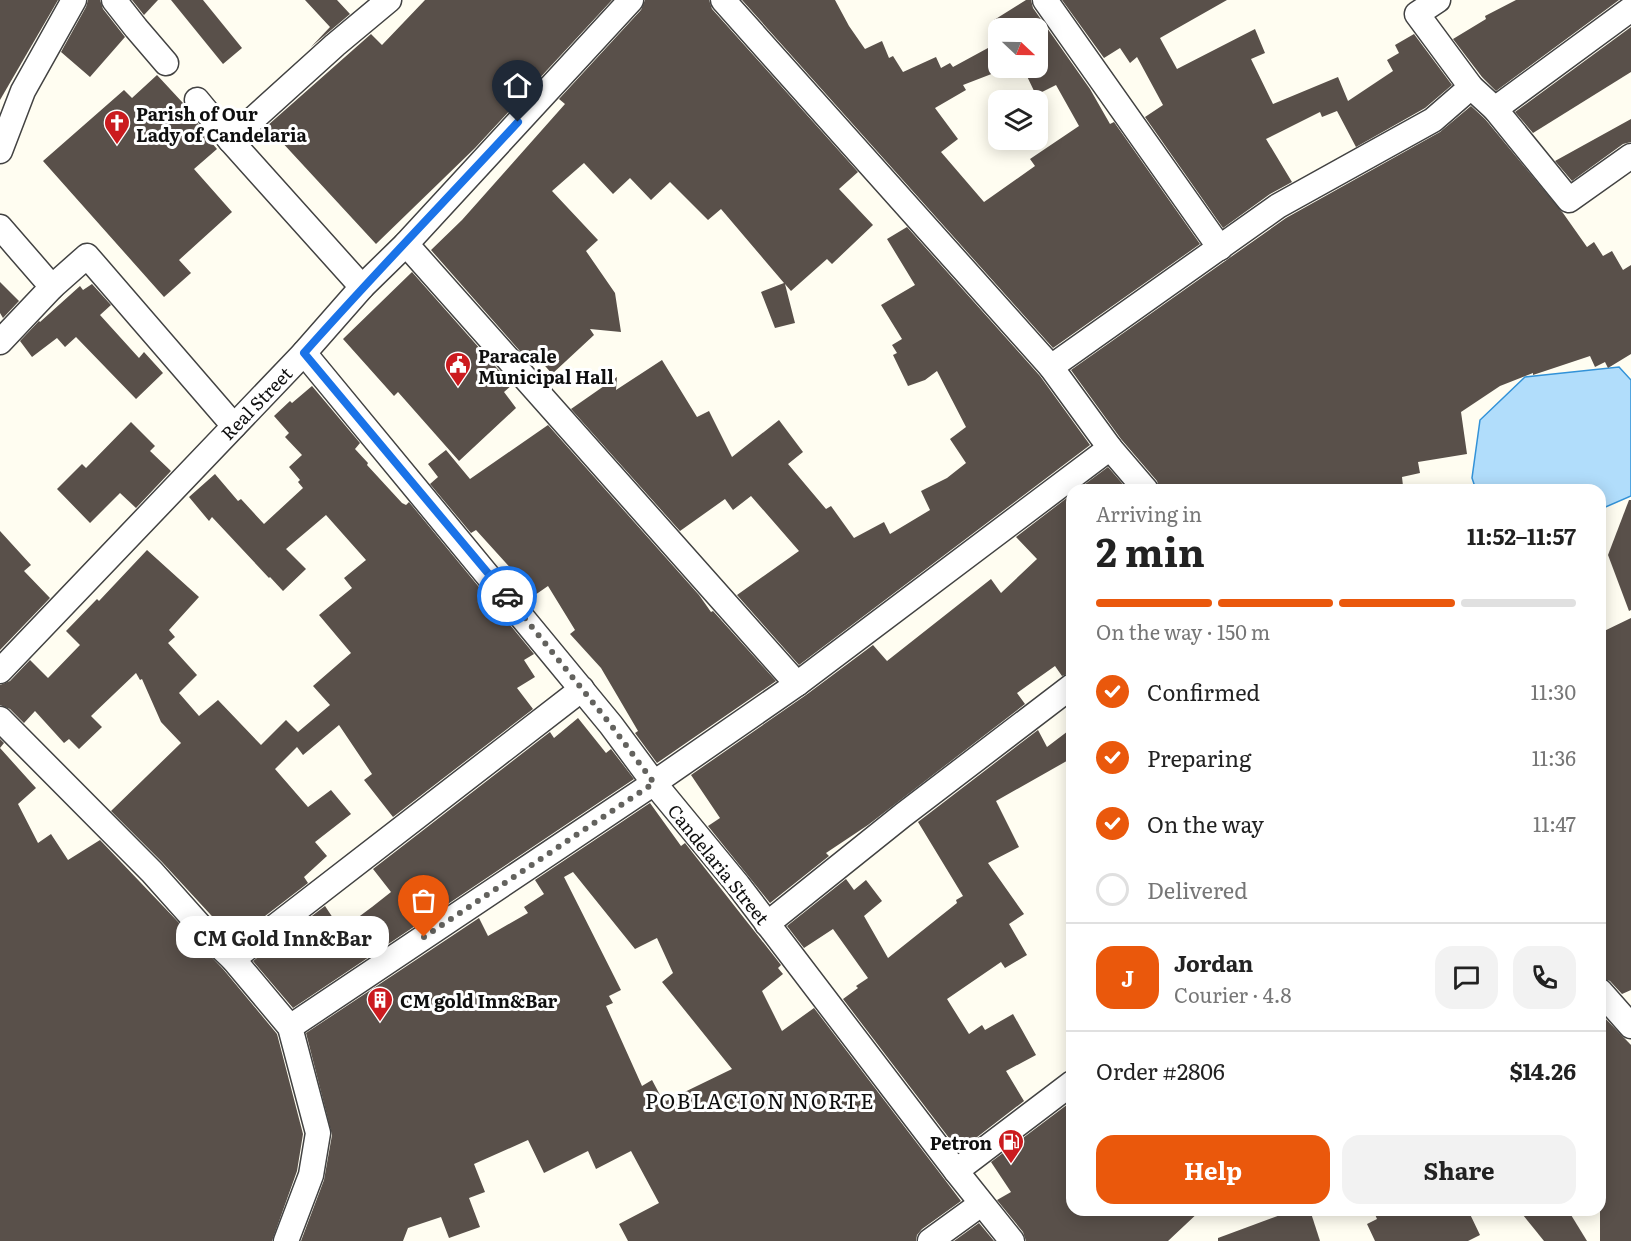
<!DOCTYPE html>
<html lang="en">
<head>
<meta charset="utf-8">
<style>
	body { margin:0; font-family:Literata,serif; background:#f2f2f2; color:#222; height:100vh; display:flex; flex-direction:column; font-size:22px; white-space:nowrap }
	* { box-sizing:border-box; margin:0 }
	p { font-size:20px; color:#767676 }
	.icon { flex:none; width:33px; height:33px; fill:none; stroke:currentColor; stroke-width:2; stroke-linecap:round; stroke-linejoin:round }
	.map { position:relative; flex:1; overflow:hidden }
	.sheet { position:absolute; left:1066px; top:484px; width:540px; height:732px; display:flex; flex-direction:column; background:#fff; border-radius:18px; box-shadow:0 3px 15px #0003 }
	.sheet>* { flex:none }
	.needle { width:39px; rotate:112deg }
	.buttons { position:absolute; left:988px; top:18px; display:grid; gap:12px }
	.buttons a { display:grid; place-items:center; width:60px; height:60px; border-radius:12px; background:#fff; box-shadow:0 3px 15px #0003; font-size:30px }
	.pin { position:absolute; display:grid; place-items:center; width:51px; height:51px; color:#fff; margin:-62px -26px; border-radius:50% 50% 50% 0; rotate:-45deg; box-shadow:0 0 6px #0007 }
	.pin .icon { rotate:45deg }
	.courier { position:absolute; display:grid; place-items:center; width:60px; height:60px; margin:-30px; border:4px solid #1a73e8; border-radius:50%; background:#fff; color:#222; box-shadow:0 2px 8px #0007 }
	.bubble { position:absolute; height:42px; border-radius:18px; background:#fff; box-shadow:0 3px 15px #0003; font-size:20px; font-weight:700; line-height:42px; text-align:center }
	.headline em { font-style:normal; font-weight:700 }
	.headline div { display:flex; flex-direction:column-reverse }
	.headline { display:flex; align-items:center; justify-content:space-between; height:102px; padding:0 30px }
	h1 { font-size:39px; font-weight:700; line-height:45px }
	.bar { display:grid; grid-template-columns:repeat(4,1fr); gap:9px 6px; align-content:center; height:72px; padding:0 30px }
	.bar i { height:8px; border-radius:4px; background:#e0e0e0 }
	.bar .selected { background:#ea580c }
	.bar p { grid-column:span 4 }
	.line { display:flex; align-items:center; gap:15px; padding:0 30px; border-top:2px solid #e0e0e0 }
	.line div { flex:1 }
	.round { display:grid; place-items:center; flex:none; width:63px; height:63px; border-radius:18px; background:#f2f2f2 }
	ol { padding:0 30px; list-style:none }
	li { display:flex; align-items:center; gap:18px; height:66px }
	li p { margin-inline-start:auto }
	li .icon { padding:6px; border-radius:50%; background:#ea580c; color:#fff; stroke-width:4 }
	li:last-child { color:#767676 }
	li i { width:33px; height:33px; border:3px solid #e0e0e0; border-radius:50% }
	.action { display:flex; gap:12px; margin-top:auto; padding:12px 30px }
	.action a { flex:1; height:69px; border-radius:18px; background:#ea580c; color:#fff; font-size:24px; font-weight:700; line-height:69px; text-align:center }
	.action a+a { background:#f2f2f2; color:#222 }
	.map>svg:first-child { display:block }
	.water { fill:#b1ddfb; stroke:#3292d8; stroke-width:1.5 }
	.building { fill:#59504a; fill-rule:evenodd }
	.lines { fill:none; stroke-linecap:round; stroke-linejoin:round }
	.minor-casing { stroke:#424242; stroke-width:27 }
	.minor { stroke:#fff; stroke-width:24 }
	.done { stroke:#63625e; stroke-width:6; stroke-dasharray:0 10.8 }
	.route { stroke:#1a73e8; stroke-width:8 }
	.labels { text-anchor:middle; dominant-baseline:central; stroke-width:6; stroke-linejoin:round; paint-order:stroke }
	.poi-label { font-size:18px; font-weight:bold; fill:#0f0f0f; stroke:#fff; text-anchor:start }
	.street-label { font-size:18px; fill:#0f0f0f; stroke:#fff }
	.quarter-label { font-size:21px; letter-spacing:1.5px; fill:#0f0f0f; stroke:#fff }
</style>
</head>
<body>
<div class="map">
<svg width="1631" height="1241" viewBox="0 0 1631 1241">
	<rect width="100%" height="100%" fill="#fffdf1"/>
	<path class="water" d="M1619,367L1631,380V496L1601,509L1600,490H1476L1472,478L1480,420L1525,377Z"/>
	<g class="building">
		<path d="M0,0H58L0,100Z"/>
		<path d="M88,0H100L103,9L125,37L90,77L61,52L86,7Z"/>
		<path d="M132,0H158L144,15Z"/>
		<path d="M171,0H203L242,48L223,64Z"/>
		<path d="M305,0H337L350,14L311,47L330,27Z"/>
		<path d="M425,0H612L475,148L376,244L267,126L371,34L382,45Z"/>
		<path d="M645,0H709L712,9L858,172L839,189L873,225L832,264L827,259L791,291L785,284L795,323L775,328L761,292L784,283L721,209L708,220L670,182L651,200L630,178L613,194L584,163L552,191L598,240L586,251L615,293L621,332L590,329L594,335L552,374L540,360L533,366L431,250L462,220L565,104L559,99L641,10Z"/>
		<path d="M742,0H835L849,26L865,49L882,41L889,58L893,56L903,72L936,57L941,68L950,63L953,67L999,42V68H1007L963,85L966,90L935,108L958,139L941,152L984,202L1035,166L1030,159L1079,126L1056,85L1036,95L1023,68H1038V28H999L994,20L1026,0H1031L1033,8L1090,89L1110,124L1114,122L1200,244L1053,348Z"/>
		<path d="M1062,0H1227L1160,38L1177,69L1255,29L1265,53L1251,59L1273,104L1338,77L1348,101L1393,71L1387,60L1399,53L1395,45L1414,34L1452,85L1425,108L1356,147L1337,111L1322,117L1320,112L1266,139L1292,182L1270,194L1223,228L1145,117L1163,105L1137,57L1130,63L1120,48L1104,58Z"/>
		<path d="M1516,0H1619L1496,91L1482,77L1453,39L1486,19L1485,16Z"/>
		<path d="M1631,27V72L1533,133L1515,112Z"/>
		<path d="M157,75L183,103L200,126L199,128L217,149L194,169L232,212L179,260L191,273L164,297L43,161L124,90L132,98Z"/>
		<path d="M1471,106L1485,119L1563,213L1587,247L1594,242L1603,256L1612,251L1623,270L1631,265V354L1608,368L1605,362L1595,367L1590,356L1533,375V373L1500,386L1461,412L1467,454L1418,462L1420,473L1402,477L1403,486L1398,487L1399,490H1160L1157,481L1121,439L1071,370L1286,218L1440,132Z"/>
		<path d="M1631,119V142L1623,144L1572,181L1555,161Z"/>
		<path d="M907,227L1040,376L1090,445L799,665L737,595L799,551L751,496L733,510L725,499L680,531L571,409L617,377L616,390L662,360L697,417L709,411L732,457L779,420L803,452L788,464L826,509L831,506L854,538L884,522L890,534L930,510L921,491L947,478L966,463L950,439L966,427L937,371L925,380L908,386L893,355L897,353L892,345L902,339L881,305L915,285L887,239Z"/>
		<path d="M412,272L512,385L504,392L516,408L459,461L398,392L394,396L343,339Z"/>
		<path d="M0,282L19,301L3,318L0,313Z"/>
		<path d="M92,284L111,305L100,315L139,358L144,352L163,373L136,399L76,337L65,347L57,338L32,357L20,341L39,321L40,322L80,286L83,290Z"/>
		<path d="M312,386L360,443L355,449L368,463L367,465L402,503L406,505L409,502L534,654L524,660L535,677L517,688L533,709L393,817L364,780L372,774L339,725L303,755L297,747L275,769L308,807L331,790L351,814L315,842L327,856L304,877L308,883L234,940L162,862L111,811L181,743L161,722L142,679L140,680L136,673L91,716L102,727L79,749L69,739L64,743L35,711L24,723L10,709L0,705V685L10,681L30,660L48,678L80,645L66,631L97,599L99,601L147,550L199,597L169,630L175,637L168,643L197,675L179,693L199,716L218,700L261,745L286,720L298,732L330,705L313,686L351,653L319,615L352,588L344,578L366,560L326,515L286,549L306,569L283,591L270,577L269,578L212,517L209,521L189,497L215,474L238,501L241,499L264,524L303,488L298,482L300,480L289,467L302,455L285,437L289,433L274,416L290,401L292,403Z"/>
		<path d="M131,422L155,446L150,451L171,471L136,508L120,493L90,523L57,489L82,464L86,468Z"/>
		<path d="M548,425L699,595L711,612L713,611L776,681L657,763L635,733L638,731L601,668L570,634L575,630L548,586L535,595L476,530L471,533L430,484L438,477L428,464L446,450L470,479Z"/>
		<path d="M1108,467L1128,490H1077Z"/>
		<path d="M1072,494V672L1062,676L1055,666L1017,693L1025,704L868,825L826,853L829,856L770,903L708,826L720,818L691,775L806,695L873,645L887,661L991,579L1001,593L1037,559L1016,537Z"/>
		<path d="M1629,500H1631V610L1629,611L1608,555Z"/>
		<path d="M0,531L31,565L24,571L50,598L0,650Z"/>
		<path d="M1631,618V990L1622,994L1610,981L1600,977V633Z"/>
		<path d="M578,718L606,753L611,749L634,779L293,1008L253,961L325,906L341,930L372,907L391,892L373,869L550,732L554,738Z"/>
		<path d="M1072,728V758L996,801L1019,847L988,863L1024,914L1009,924L1027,955L1005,968L1001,962L947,999L969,1034L982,1025L985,1030L1013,1014L1036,1055L1006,1071L1024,1101L959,1151L843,999L858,988L856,986L868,978L833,929L804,948L787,926L846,879L854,890L866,880L882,901L864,916L888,958L957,903L956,900L963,896L918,822L1038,730L1047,747Z"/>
		<path d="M0,739L4,743L0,748L36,788L18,804L38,843L51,834L68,860L100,840L223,969L277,1034L303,1134L297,1171L272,1241H0Z"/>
		<path d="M650,803L681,846L685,843L781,965L778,968L783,974L762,991L782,1031L814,1008L961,1201L922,1229L917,1235L916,1241H628L619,1224L659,1203L631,1151L596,1169L588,1151L544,1173L528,1140L474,1164L485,1192L469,1198L480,1227L449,1238L441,1217L408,1228L403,1241H301L324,1180L332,1135L306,1033L479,918L488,936L528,913L524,907L544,894L535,880ZM573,872L635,949L657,938L673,973L662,982L732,1069L666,1101L662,1093L660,1095L652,1080L642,1086L606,1006L613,1003L609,996L621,990L564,877Z"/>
		<path d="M1600,1013L1631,1045V1241H1600Z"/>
		<path d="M1072,1101V1210H1201L1168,1241H1026L1023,1232L997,1200L1011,1192L991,1162Z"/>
		<path d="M1294,1210H1310L1320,1241H1218V1238Z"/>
		<path d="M1373,1210H1468L1480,1235L1468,1241H1375L1367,1224L1377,1219Z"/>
		<path d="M1519,1210H1568L1587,1241H1544Z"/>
		<path d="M979,1223L994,1241H954Z"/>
	</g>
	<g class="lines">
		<defs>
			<g id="minor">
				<path d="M114,0L136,28L166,63"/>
				<path d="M723,0L1051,367L1110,448L1146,490"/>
				<path d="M1045,0L1220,248"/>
				<path d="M1438,0L1417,14L1471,87L1495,109L1569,200L1631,156"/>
				<path d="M197,100L230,140"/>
				<path d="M1495,109L1631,9"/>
				<path d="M0,151L23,91L74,0"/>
				<path d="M0,227L52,287"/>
				<path d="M406,244L797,684"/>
				<path d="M362,287L230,140L335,45L389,0"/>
				<path d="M0,342L52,287L87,256L234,426"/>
				<path d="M304,353L611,725L654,783L738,885L956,1171L1012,1241"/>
				<path d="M1051,367L1278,206L1433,120L1471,87"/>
				<path d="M0,671L304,353L362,287L406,244L631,0"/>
				<path d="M0,719L152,872L210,937L233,959L290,1027L318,1133L311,1175L286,1241"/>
				<path d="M767,924L903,815L1072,686"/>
				<path d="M233,959L582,689"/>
				<path d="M1600,991L1631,1026"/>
				<path d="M290,1027L654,783L797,684L1110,448"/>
				<path d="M956,1171L1072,1083"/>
				<path d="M930,1241L981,1204"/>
			</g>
		</defs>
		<use href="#minor" class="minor-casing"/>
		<use href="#minor" class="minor"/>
	</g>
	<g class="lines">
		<path class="done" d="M424,937L654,783L611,725L507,596"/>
		<path class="route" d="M507,596L304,353C374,274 447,199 518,122"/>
	</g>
	<defs>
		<symbol id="church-pin" viewBox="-11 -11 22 30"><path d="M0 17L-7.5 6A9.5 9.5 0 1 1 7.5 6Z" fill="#cb1b1f" stroke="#fff"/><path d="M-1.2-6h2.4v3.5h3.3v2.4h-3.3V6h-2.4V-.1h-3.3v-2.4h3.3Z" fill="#fff"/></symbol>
		<symbol id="civic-pin" viewBox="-11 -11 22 30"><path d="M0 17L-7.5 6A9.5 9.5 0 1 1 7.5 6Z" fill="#cb1b1f" stroke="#fff"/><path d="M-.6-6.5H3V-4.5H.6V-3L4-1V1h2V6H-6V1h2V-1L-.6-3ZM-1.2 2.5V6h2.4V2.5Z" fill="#fff"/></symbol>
		<symbol id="building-pin" viewBox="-11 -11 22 30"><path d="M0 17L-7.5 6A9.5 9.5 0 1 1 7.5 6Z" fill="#cb1b1f" stroke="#fff"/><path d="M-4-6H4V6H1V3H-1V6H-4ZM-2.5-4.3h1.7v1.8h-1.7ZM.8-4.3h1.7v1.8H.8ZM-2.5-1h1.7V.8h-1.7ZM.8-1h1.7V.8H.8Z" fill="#fff"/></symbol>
		<symbol id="fuel-pin" viewBox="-11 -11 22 30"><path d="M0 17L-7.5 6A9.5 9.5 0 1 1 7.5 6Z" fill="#cb1b1f" stroke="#fff"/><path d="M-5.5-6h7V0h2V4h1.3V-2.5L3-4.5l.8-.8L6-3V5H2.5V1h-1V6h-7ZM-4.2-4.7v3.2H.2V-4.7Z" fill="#fff"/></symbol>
	</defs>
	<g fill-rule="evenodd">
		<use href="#church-pin" x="102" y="108" width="30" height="40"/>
		<use href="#civic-pin" x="443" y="350" width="30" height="40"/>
		<use href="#building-pin" x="365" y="985" width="30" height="40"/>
		<use href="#fuel-pin" x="996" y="1127" width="30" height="40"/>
	</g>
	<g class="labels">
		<g class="poi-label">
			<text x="136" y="113">Parish of Our<tspan x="136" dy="21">Lady of Candelaria</tspan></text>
			<text x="478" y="355">Paracale<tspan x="478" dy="21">Municipal Hall</tspan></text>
			<text x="400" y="1000">CM gold Inn&amp;Bar</text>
			<text x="992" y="1142" text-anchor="end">Petron</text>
		</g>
		<g class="street-label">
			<text transform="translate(256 403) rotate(-46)">Real Street</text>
			<text transform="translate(719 864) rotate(51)">Candelaria Street</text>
		</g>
		<g class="quarter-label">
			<text x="760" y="1099">POBLACION NORTE</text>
		</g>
	</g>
</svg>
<div class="buttons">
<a><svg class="needle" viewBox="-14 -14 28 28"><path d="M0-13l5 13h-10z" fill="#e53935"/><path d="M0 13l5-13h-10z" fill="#767676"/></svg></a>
<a><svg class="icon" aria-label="layers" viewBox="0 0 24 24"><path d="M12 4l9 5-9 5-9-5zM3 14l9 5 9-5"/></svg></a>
</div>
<div class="pin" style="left:424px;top:937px;background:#ea580c"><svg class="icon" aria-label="bag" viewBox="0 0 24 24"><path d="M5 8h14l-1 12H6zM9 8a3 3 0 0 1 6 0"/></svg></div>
<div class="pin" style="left:518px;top:122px;background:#1f2937"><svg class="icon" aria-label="home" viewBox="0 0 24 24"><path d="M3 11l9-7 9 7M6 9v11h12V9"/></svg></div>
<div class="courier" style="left:507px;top:596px"><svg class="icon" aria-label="car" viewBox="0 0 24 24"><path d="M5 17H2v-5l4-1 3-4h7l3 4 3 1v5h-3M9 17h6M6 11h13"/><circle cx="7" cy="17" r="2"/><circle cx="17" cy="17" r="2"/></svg></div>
<div class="bubble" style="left:176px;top:916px;width:213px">CM Gold Inn&amp;Bar</div>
<section class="sheet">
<div class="headline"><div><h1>2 min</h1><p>Arriving in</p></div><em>11:52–11:57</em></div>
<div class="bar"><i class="selected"></i><i class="selected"></i><i class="selected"></i><i></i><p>On the way · 150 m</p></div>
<ol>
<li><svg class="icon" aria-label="check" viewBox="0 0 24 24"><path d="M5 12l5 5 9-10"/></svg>Confirmed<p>11:30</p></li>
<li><svg class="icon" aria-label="check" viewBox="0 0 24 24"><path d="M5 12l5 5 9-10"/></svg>Preparing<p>11:36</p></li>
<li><svg class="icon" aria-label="check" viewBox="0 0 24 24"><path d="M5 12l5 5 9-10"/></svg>On the way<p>11:47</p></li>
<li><i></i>Delivered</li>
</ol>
<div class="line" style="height:108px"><b class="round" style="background:#ea580c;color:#fff">J</b><div><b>Jordan</b><p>Courier · 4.8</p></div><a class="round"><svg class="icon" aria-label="chat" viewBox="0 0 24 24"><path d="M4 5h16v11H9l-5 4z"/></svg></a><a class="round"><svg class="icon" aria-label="phone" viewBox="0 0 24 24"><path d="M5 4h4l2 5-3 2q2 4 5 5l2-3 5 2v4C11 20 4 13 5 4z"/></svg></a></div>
<div class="line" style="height:78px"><div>Order #2806</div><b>$14.26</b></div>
<div class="action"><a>Help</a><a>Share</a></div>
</section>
</div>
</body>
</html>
